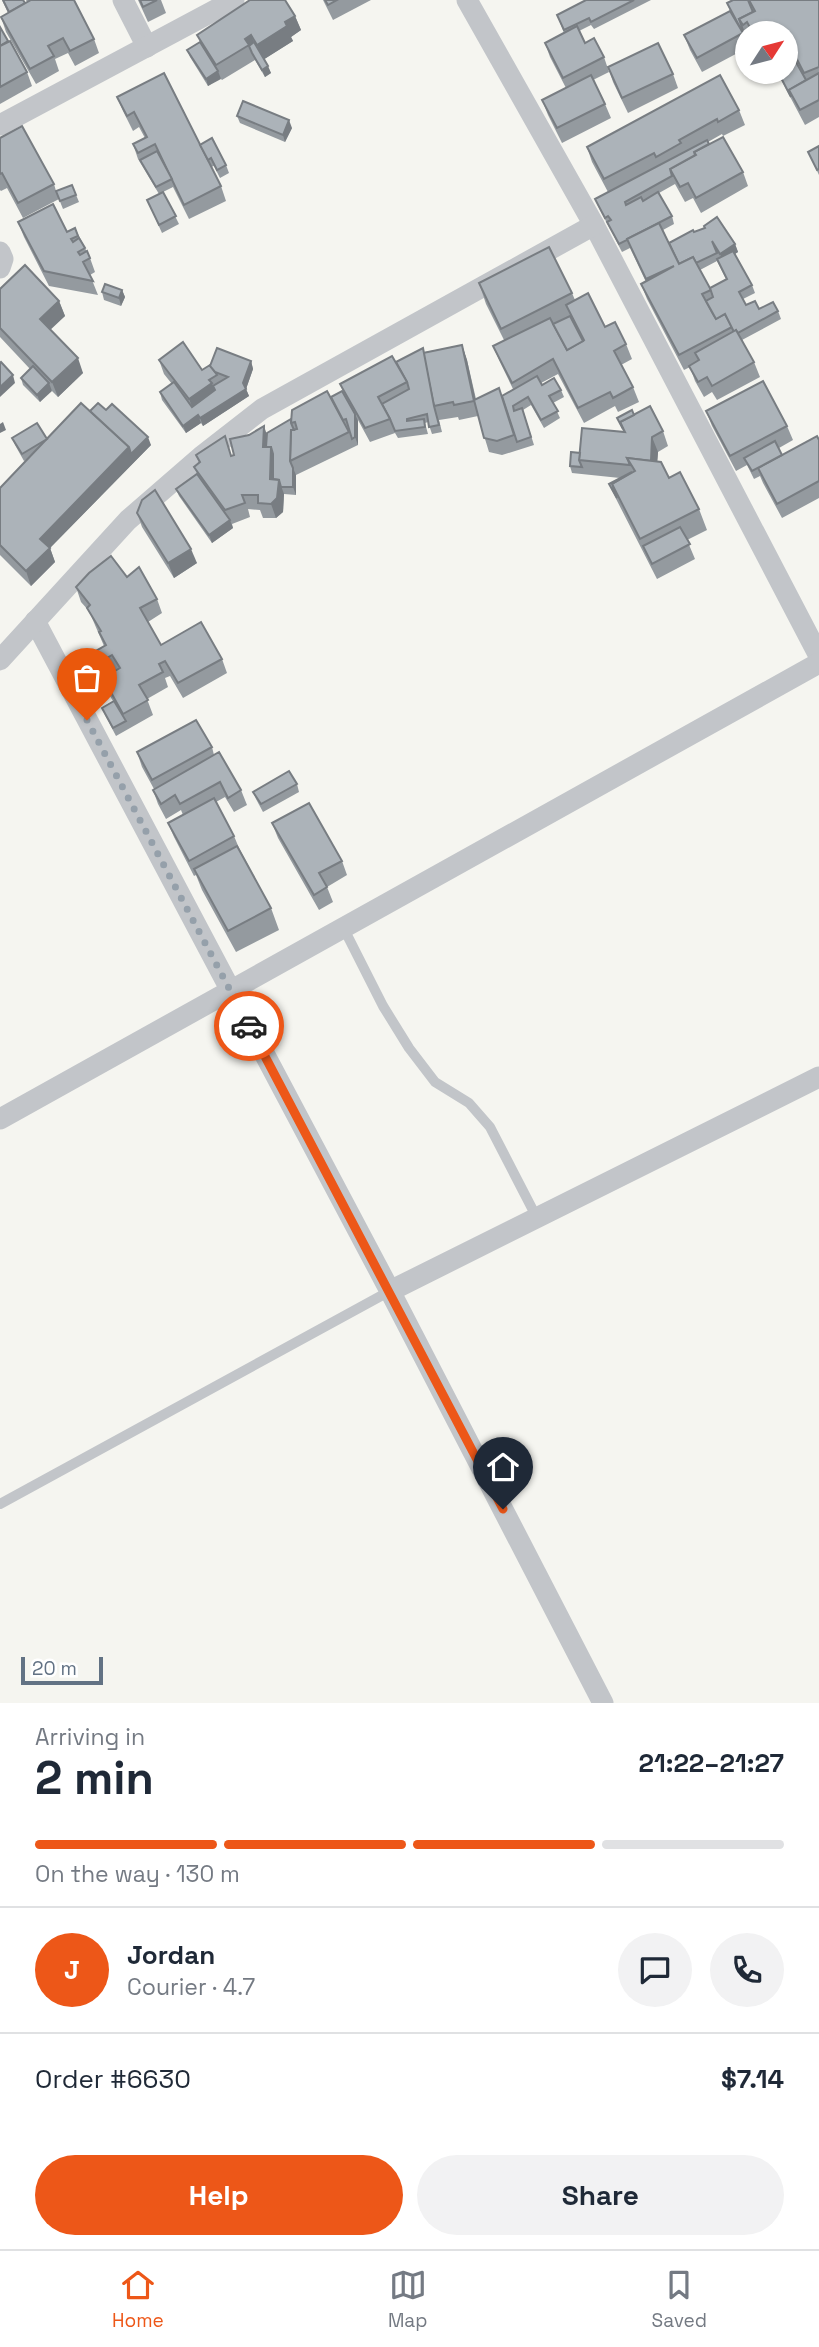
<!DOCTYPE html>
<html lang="en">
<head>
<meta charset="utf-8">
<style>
	body { margin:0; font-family:"Space Grotesk",sans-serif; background:#f2f2f3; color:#1f2937; height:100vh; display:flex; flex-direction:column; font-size:26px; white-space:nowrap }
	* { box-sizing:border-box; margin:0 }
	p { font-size:23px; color:#747a83 }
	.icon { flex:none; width:38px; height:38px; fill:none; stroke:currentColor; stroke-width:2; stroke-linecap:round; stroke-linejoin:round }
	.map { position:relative; height:1703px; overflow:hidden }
	.side { display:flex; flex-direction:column; background:#fff; flex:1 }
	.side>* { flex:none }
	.needle { width:46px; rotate:54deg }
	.controls { position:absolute; left:735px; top:21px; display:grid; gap:14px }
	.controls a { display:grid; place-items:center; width:63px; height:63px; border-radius:50%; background:#fff; box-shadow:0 2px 5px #0004; font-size:35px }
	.scale { position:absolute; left:21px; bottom:18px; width:82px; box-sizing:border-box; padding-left:7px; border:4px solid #627284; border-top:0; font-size:19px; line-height:24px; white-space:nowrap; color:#627284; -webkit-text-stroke:5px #fff; paint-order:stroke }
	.pin { position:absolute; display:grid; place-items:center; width:60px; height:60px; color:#fff; margin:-72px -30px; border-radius:50% 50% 50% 0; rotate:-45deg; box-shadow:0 0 7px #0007 }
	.pin .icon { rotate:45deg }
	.courier { position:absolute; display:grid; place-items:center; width:70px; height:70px; margin:-35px; border:5px solid #ed5718; border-radius:50%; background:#fff; color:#222; box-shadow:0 2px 9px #0007 }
	.head em { font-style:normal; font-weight:700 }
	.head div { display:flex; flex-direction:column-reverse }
	.head { display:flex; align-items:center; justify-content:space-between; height:119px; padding:0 35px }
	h1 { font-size:46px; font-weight:700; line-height:52px }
	.bar { display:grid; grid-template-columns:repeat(4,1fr); gap:10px 7px; align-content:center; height:84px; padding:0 35px }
	.bar i { height:9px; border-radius:5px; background:#e0e1e3 }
	.bar .active { background:#ed5718 }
	.bar p { grid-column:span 4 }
	.line { display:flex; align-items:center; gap:18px; padding:0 35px; border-top:2px solid #e0e1e3 }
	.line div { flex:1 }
	.round { display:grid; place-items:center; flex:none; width:74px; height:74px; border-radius:37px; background:#f2f2f3 }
	.cta { display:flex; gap:14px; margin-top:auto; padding:14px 35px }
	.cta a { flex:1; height:80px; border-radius:42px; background:#ed5718; color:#fff; font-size:28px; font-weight:700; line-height:80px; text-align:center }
	.cta a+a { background:#f2f2f3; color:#1f2937 }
	.tab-bar { display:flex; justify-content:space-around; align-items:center; height:98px; border-top:2px solid #e0e1e3; background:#fff; font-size:19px; color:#747a83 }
	.tab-bar a { display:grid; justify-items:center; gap:4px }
	.tab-bar .active { color:#ed5718 }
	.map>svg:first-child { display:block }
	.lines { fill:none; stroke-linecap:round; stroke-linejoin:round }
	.lane { stroke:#c2c5c9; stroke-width:10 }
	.street { stroke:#c2c5c9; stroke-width:21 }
	.wall { fill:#949a9f; fill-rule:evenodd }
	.shaded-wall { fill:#787d82 }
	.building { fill:#acb3b9; stroke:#787d82; stroke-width:2 }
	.done { stroke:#95a0aa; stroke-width:7; stroke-dasharray:0 12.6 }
	.route { stroke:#ed5718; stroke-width:9 }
</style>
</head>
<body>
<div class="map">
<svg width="819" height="1703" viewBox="0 0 819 1703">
	<rect width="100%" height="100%" fill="#f5f5f0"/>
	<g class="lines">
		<g class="lane">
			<path d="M343,927L383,1006L409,1048L435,1082L469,1103L490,1127L537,1218"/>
			<path d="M0,1504L390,1291"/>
		</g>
		<g class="street">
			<path d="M123,0L147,47"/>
			<path d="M467,0L594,225L819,656"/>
			<path d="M0,125L234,0"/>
			<path d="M0,252L3,259L0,268"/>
			<path d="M35,621L390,1291L603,1703"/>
			<path d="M0,660L128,520L203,455L262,409L594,225"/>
			<path d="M0,1119L819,663"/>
			<path d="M390,1291L819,1077"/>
		</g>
	</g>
	<g class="wall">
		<path d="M2,0H23L25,3L27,2L26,0H74L94,39L99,53L75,66L68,53L55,59L59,71L36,84L6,32L1,17L8,13Z"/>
		<path d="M138,0H161L166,13L148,22Z"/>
		<path d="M323,0H371L333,20Z"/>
		<path d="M586,0H651L594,29L591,25L579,31L585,43L604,57L609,72L593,80L605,104L611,118L562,143L548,115L542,100L566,88L550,57L545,43L564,33L557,15Z"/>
		<path d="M733,0H819V117L805,125L777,72H786V33H747V40L746,41L747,48L702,72L690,50L684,35L730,11L727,3Z"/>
		<path d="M295,16L301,30L291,37L293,41L264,59L271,73L265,77L255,60L222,80L220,78L208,86L190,57L187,50L200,42L197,35Z"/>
		<path d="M0,27L27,72L32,86L0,104Z"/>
		<path d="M608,67L673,74L678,88L628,113L613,82Z"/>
		<path d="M117,97L200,145L226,165L229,173L220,178L214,166L211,167L221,186L226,201L189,219L173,187L163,192L179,224L162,233L147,200L159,194L138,159L133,144L145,138L139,127L133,131L123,111Z"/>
		<path d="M739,110L745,125L723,136L722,134L708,142L709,144L743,172L748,186L701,213L693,198L685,202L675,184L659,193L672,216L674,224L663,230L669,243L694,232L735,244L738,252L735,254L752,285L755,293L743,299L746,305L759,309L778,311L781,319L742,340L754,362L760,377L717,400L712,392L704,397L695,381L690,367L684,370L647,299L641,284L646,282L630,248L622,252L598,206L595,199L608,192L592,162L587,147ZM717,261L726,279L710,288L700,270Z"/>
		<path d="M237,116L292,128L285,142L240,123Z"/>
		<path d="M0,138L54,184L56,191L72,185L79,202L63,209L59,199L23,218L7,188L1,191L0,190Z"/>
		<path d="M819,146V175L808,152Z"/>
		<path d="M18,222L67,232L75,228L90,258L95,272L90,275L98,295L49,286L24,237Z"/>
		<path d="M479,283L572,293L575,300L605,327L626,344L632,359L621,365L633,387L639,402L618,412L615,406L584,423L558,374L541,383L542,385L561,390L564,397L553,403L560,418L544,428L531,405L523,410L534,445L502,455L489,452L478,416L459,420L458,417L439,420L442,432L432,434L428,422L425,423L428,434L398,438L395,433L370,442L358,420V445L296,475V495L284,494L283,512L276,518H263L260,510L248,509L250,517L232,524L233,528L212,543L179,496L176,489L197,474L194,467L199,463L196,455H234L267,433L343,391L340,384L425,352L462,345L467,360L476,399L502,396L513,389L499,360L493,346L504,340L486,304Z"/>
		<path d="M0,289L59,301L65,316L50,329L83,373L58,397L51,390L40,402L23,385L21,378L30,369L0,337Z"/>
		<path d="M122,290L125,297L121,306L104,300L102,292Z"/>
		<path d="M159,360L202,370L251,361L253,369L246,389L249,396L203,426L201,423L186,433L162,400L160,392L172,384L164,374Z"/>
		<path d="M106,410L151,445L50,548L55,562L31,586L0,555V488L27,460L24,461L15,445L12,438L47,439L90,411Z"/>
		<path d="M706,411L787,426L793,440L779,448L782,455L819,440V498L782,518L763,483L760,476L754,479L747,465L736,471L712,426Z"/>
		<path d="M634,415L663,431L668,446L658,452L657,461L669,478L699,509L707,530L687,540L695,559L657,579L612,491L609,484L620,478L572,473L570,466L580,453L623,431L617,418Z"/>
		<path d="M137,513L197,563L174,578L142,527Z"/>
		<path d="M127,577L157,599L162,613L148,622L161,645L222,659L227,673L183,698L170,676L165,678L168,687L147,699L153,715L116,736L105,715L102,708L113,701L108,693L103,678L97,682L91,672L85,657L104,646L89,611L81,602L76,587Z"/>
		<path d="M212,747L214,755L241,790L247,805L234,812L225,797L216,802L234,836L239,848L271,908L279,930L236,952L202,890L196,875L194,876L174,837L168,823L183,815L181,810L166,819L158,804L153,790L154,789L142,767L137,752Z"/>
		<path d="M297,784L299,792L263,812L256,799L253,792Z"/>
		<path d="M272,823L342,861L347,875L327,887L333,902L319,910L278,838Z"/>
	</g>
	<g class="shaded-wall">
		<path d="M295,16L301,30L291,37L293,41L263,60L257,45L285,22Z"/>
		<path d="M251,35L257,50L249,45L245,39Z"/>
		<path d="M268,66L271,73L265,77L262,70Z"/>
		<path d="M218,71L221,79L208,86L206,79Z"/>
		<path d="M289,120L292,128L285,142L283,135Z"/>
		<path d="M735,244L738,252L723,261L720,254Z"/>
		<path d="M122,290L125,297L121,306L119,298Z"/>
		<path d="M59,301L65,316L46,334L40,319Z"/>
		<path d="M462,345L467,360L479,416L474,401Z"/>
		<path d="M78,358L83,373L58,397L52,382Z"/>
		<path d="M251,361L253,369L246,389L249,396L203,426L200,418L243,383Z"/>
		<path d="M13,375L15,383L0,397V387Z"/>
		<path d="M49,383L52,391L40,402L37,395Z"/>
		<path d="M212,383L217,398L195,414L189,399Z"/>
		<path d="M355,414L358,421V445L355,437Z"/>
		<path d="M198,415L201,423L186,433L183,426Z"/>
		<path d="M3,422L6,430L0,433V424Z"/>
		<path d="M264,426L269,441V454L263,447Z"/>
		<path d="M148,437L151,445L50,548L55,562L31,586L26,571L40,539L129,447Z"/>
		<path d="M652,437L658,452L656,482L650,467Z"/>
		<path d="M271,447L276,462V487L270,479Z"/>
		<path d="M293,468L296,475V495L293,487Z"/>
		<path d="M279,480L284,494L283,512L276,518L271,504Z"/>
		<path d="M230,520L233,528L212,543L209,535Z"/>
		<path d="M191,549L197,563L174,578L168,563Z"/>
	</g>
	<g class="building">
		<path d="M3,0H23L25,3L9,12Z"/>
		<path d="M31,0H74L94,39L70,51L63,38L48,46L54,56L30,69L1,17Z"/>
		<path d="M140,0H157L143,7Z"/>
		<path d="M250,0H285L295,16L285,22L287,26L257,45L251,35L245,39L249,45L216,65L197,35Z"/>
		<path d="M325,0H337L328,5Z"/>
		<path d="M586,0H634L591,22L589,18L564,30L557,15Z"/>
		<path d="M733,0H748L753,12L739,19L744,33H743L727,3Z"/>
		<path d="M749,0H819V67L804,73L786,38V33H753L747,22L743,25L739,19L755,11Z"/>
		<path d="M730,11L743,33L697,58L684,35Z"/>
		<path d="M577,26L585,43L594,38L604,57L563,78L545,43Z"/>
		<path d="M0,27L8,41L0,46Z"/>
		<path d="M10,41L27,72L0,87V46Z"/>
		<path d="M200,42L218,71L206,79L187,50Z"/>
		<path d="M254,42L268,66L262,70L252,53L249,46Z"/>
		<path d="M658,43L673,74L622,98L608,67Z"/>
		<path d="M792,55L806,80L789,90L791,97L778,72H786V59Z"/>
		<path d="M164,73L221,186L184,205L155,144L138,153L133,144L147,137L134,112L127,116L117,97Z"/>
		<path d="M819,73V100L800,110L789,90Z"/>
		<path d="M591,75L605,104L557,128L542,100Z"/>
		<path d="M720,75L739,110L718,122L717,119L679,140L681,143L656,157L654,153L604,179L587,147Z"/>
		<path d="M243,101L289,120L283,135L237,116Z"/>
		<path d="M22,126L54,184L18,203L2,173L0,174V138Z"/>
		<path d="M723,137L743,172L696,198L688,183L680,187L670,169L696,155L694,152Z"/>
		<path d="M212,138L226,165L217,170L211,158L208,160L200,145Z"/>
		<path d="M707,140L709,144L694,152L695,155L670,169L672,176L625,202L626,205L641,197L643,201L658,192L672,216L627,239V240L619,244L607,222L611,220L608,216L605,218L595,199Z"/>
		<path d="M819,146V169L817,170L808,152Z"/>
		<path d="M157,151L172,179L156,187L140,160Z"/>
		<path d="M72,185L76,195L60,201L56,191Z"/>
		<path d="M163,192L176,216L159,225L147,200Z"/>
		<path d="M53,204L67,232L75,228L78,236L71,239L73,242L79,238L85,248L78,252L80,255L87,251L90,258L83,262L93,281L44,271L18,222Z"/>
		<path d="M717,217L735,244L720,254L712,241L717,253L696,263L693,257L679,264L669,243L693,230L694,232L705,228L704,226Z"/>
		<path d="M659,223L679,264L693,257L711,290L702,294L713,314L716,319L725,314L732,327L679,355L641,284L674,266L646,279L627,239Z"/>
		<path d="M549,247L572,293L501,329L479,283Z"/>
		<path d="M733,251L752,285L739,292L746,305L755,301L759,309L773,302L778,311L738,333L736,330L734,332L725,314L716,319L706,301L713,297L710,288L727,279L717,259Z"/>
		<path d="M25,265L59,301L40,319L78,358L52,382L0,328V289Z"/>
		<path d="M105,284L122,290L119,298L102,292Z"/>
		<path d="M588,293L605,327L615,322L626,344L614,351L633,387L613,398L610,392L578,408L553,359L512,383L493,346L550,318L567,350L584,340L566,305Z"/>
		<path d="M570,316L583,341L567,350L553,324Z"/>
		<path d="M736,330L754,362L712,386L707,377L698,382L689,366L699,360L695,353Z"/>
		<path d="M183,342L202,370L210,365L217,375L209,380L212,383L189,399L159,360Z"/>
		<path d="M462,345L474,401L454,405L453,402L434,406L423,353Z"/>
		<path d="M217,348L251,361L243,383L246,389L200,418L198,415L183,426L160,392L174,382L192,407L215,390L213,386L228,377L215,372L210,366Z"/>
		<path d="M423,348L434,406L439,425L429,427L427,414L407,419V421L424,419L425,427L395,431L390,419L382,404L409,389L407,382L396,362Z"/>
		<path d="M392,356L407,382L378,397L390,419L365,428L340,384Z"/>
		<path d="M1,362L13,375L0,387V363Z"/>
		<path d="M33,366L49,383L37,395L21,378Z"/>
		<path d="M537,376L542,385L554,378L561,390L549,396L558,411L541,420L528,397L513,406L514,411L522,408L531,437L517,442L502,396Z"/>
		<path d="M763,381L787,426L730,456L706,411Z"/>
		<path d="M499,388L514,435L497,441L484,438L474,400Z"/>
		<path d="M327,391L349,432L290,461L291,430L297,429L295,422L291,423L292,410Z"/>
		<path d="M342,391L355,414V437L352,439L346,419L343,420L331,397Z"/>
		<path d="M81,403L129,447L40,539L50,548L26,571L0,545V488Z"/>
		<path d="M98,403L106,410L112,404L148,437L131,454L129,447L90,411Z"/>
		<path d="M650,406L663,431L652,437L651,461L627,458L630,465L579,460L582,428L625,432L620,422Z"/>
		<path d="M632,410L634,415L620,422L623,429L617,418Z"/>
		<path d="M291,419V423L294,430H291L290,461L293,468V487H281L279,480L273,479V454L271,447H266L267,433Z"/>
		<path d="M37,423L47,439L22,454L12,438Z"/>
		<path d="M264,426L263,447H271L270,479L279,480L277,498L271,504L258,503V495H242L245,503L225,510L194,467L200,462L196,455L225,436L231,456L234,455L230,439L249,435Z"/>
		<path d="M817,436L819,440V481L777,504L758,468Z"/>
		<path d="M775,441L782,455L752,471L744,458Z"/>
		<path d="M571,452L580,453L579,460L582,467L570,466Z"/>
		<path d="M627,458L661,462L669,478L680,472L699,509L640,539L612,484L635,471Z"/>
		<path d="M632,472L612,484L617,498L609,484Z"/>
		<path d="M197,474L230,520L209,535L176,489Z"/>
		<path d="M155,490L191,549L168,563L137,513L142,500Z"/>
		<path d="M680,527L690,544L652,564L643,546Z"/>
		<path d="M111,556L127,577L139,567L157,599L140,608L161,645L201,622L222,659L178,683L165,661L159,664L163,672L139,685L148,700L123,714L103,678L120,668L112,655L91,667L85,657L106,645L99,632L101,631L87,608L90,605L76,587L89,573Z"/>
		<path d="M114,701L126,721L113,728L102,708Z"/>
		<path d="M196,720L212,747L152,780L137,752Z"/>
		<path d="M219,752L241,790L228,798L220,782L180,804L175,795L161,804L153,790Z"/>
		<path d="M289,771L297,784L261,804L253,792Z"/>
		<path d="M214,798L234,836L189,861L168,823Z"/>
		<path d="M309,803L342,861L319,873L327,887L314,895L272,823Z"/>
		<path d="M237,846L271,908L228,931L194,869Z"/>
	</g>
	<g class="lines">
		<path class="done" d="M87,720L249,1026"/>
		<path class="route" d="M249,1026L503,1509"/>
	</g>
</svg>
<div class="controls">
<a><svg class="needle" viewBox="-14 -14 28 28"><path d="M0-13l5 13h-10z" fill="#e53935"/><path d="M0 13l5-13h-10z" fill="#747a83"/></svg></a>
</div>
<div class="scale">20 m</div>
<div class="pin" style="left:87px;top:720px;background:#ea580c"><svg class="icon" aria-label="bag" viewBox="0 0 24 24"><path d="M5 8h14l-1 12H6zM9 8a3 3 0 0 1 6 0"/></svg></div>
<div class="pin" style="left:503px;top:1509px;background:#1f2937"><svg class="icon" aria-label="home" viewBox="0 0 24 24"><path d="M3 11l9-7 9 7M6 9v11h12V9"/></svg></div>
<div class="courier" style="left:249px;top:1026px"><svg class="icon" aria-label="car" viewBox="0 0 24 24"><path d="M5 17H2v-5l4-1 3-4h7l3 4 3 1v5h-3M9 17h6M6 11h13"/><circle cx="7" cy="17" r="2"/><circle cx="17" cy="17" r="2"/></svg></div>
</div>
<section class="side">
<div class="head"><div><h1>2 min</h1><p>Arriving in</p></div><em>21:22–21:27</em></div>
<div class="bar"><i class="active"></i><i class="active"></i><i class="active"></i><i></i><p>On the way · 130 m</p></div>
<div class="line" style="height:126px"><b class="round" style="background:#ed5718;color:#fff">J</b><div><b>Jordan</b><p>Courier · 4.7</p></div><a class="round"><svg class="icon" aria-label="chat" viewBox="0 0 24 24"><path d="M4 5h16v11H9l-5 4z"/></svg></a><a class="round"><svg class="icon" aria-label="phone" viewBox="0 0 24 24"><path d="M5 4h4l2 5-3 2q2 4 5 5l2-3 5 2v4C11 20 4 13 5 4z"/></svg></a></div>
<div class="line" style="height:91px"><div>Order #6630</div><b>$7.14</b></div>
<div class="cta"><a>Help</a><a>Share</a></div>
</section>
<nav class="tab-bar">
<a class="active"><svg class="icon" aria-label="home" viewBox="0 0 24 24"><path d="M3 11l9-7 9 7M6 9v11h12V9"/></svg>Home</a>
<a><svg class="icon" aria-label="map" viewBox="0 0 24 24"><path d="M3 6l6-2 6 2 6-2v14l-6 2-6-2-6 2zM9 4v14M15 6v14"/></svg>Map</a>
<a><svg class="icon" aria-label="saved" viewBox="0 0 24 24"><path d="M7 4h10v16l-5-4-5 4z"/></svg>Saved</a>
</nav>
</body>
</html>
